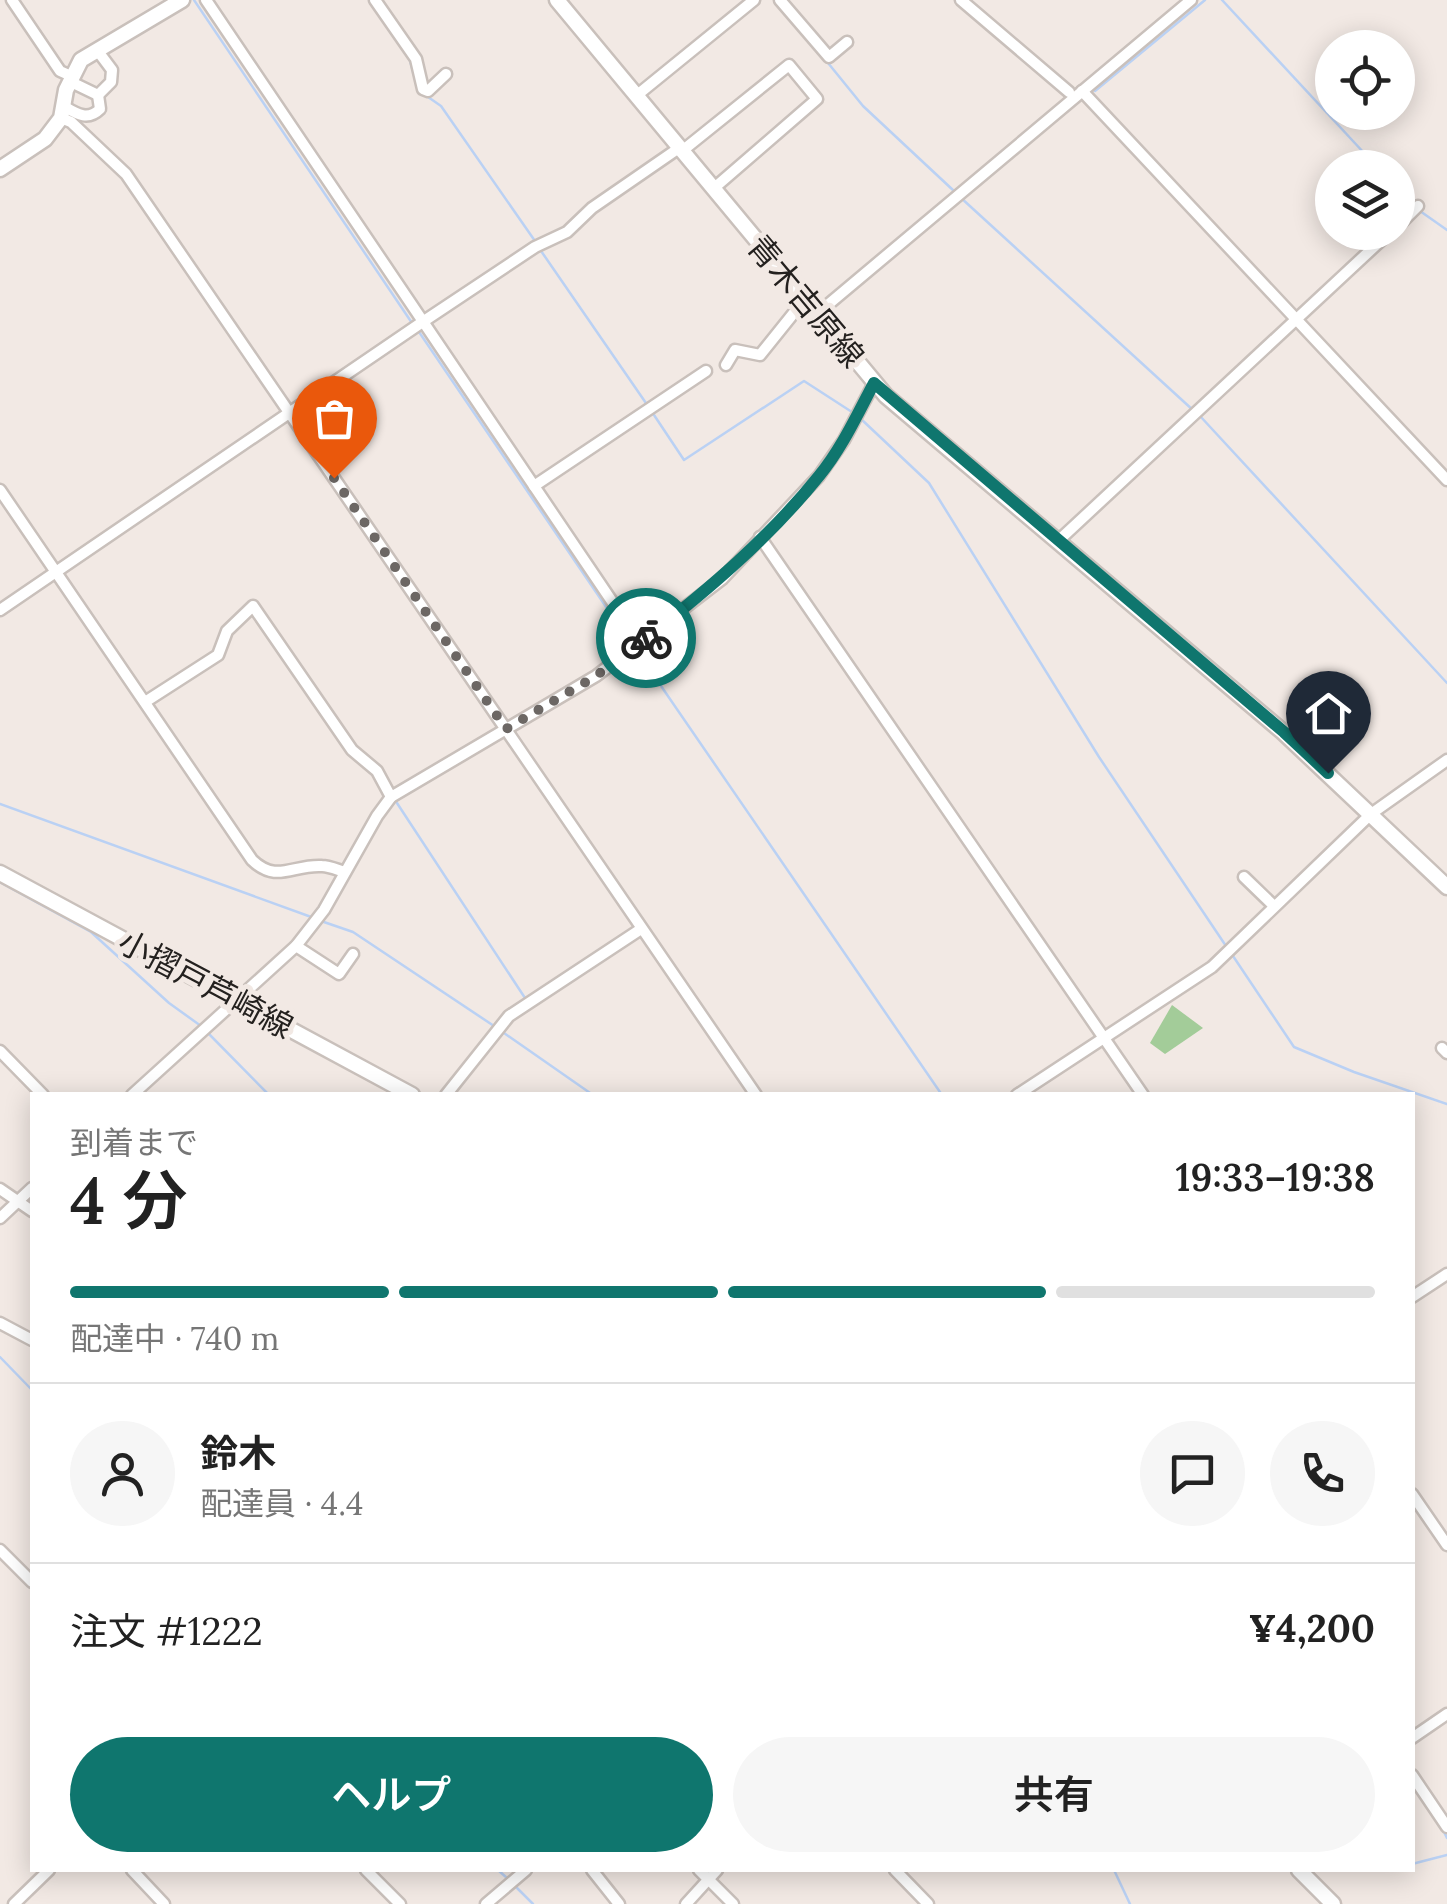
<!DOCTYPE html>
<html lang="ja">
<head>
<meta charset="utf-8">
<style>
	body { margin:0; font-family:Lora,"Noto Sans JP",serif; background:#f6f6f6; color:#222; height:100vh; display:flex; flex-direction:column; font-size:38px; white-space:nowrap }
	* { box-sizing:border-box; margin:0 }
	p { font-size:32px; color:#767676 }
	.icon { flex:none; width:55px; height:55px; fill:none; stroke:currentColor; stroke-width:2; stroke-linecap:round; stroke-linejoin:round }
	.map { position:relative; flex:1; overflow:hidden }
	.side { position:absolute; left:30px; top:1092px; width:1385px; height:780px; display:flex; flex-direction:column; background:#fff; border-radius:0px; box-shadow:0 5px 25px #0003 }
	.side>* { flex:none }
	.controls { position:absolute; left:1315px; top:30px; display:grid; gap:20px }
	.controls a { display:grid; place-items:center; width:100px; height:100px; border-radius:50%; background:#fff; box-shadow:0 5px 25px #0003; font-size:50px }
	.pin { position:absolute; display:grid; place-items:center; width:85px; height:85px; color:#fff; margin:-102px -42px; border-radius:50% 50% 50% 0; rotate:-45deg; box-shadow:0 0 10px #0007 }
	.pin .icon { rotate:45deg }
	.courier { position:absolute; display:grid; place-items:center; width:100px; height:100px; margin:-50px; border:8px solid #0f766e; border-radius:50%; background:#fff; color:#222; box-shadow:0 2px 12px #0007 }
	.summary em { font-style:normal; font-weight:600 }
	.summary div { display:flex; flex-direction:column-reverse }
	.summary { display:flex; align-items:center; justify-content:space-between; height:170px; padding:0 40px }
	h1 { font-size:65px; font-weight:600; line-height:75px }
	.bar { display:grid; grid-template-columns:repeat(4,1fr); gap:15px 10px; align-content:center; height:120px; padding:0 40px }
	.bar i { height:12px; border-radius:8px; background:#e0e0e0 }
	.bar .current { background:#0f766e }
	.bar p { grid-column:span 4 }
	.line { display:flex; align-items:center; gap:25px; padding:0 40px; border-top:2px solid #e0e0e0 }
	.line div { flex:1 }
	.round { display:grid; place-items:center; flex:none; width:105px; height:105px; border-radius:52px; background:#f6f6f6 }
	.cta { display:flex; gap:20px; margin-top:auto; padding:20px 40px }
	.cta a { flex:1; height:115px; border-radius:60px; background:#0f766e; color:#fff; font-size:40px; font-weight:600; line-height:115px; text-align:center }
	.cta a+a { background:#f6f6f6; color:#222 }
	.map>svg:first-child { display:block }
	.green { fill:#a3cc99 }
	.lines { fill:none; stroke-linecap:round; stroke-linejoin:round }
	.stream { stroke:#bad1f4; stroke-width:2.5 }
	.street-casing { stroke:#c9c0bb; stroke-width:15 }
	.secondary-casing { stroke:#c9c0bb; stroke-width:19 }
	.street { stroke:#fff; stroke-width:10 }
	.secondary { stroke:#fff; stroke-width:14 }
	.done { stroke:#6c6764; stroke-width:10; stroke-dasharray:0 18 }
	.route { stroke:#0f766e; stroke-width:12 }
	.labels { text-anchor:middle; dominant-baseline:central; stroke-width:10; stroke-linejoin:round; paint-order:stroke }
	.street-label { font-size:32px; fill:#24211f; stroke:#f2e9e4 }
</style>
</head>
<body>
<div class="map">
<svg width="1447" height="1904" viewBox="0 0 1447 1904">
	<rect width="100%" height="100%" fill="#f2e9e4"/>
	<path class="green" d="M1172,1005L1203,1028L1165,1054L1150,1043Z"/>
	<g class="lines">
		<g class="stream">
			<path d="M194,0L412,323"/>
			<path d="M1222,0L1378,168"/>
			<path d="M409,57L418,90L441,106L535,241"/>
			<path d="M824,58L863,106L954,191"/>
			<path d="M1095,91L1205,0"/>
			<path d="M1398,189L1413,206"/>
			<path d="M960,197L1194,411"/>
			<path d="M1420,211L1447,230"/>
			<path d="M539,248L648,406"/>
			<path d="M417,329L632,645"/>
			<path d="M652,412L684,460L804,381L855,414"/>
			<path d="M1200,416L1447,683"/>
			<path d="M861,419L929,483L1099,757L1228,949"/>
			<path d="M637,651L942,1095"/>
			<path d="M395,800L525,998"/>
			<path d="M0,804L314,918"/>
			<path d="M0,882L91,932L169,1003L201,1026"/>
			<path d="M321,921L353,932L497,1028"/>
			<path d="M1233,956L1294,1047L1354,1072L1447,1104"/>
			<path d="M207,1032L269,1095"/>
			<path d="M504,1033L593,1095"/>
			<path d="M0,1357L32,1390"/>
			<path d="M1441,1826L1447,1838"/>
			<path d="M1412,1864L1447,1855"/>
			<path d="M498,1870L507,1878"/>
			<path d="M1114,1870L1130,1904"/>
			<path d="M513,1884L533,1904"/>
		</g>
		<defs>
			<g id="street">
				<path d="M12,0L60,71L71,76"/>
				<path d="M206,0L640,643"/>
				<path d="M375,0L416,59L423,89L428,91L446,74"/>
				<path d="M780,0L829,57L847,42"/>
				<path d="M961,0L1069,92"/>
				<path d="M69,81L98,95L111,82L112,70L97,50"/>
				<path d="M1082,91L1447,480"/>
				<path d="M636,96L754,0"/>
				<path d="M65,107C77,114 88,121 100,109L98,95"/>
				<path d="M61,118L71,122L126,174L756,1095"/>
				<path d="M682,151L789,65L817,99L713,189"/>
				<path d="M1398,226L1418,206"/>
				<path d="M818,313L1191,0"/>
				<path d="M726,365L735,350L760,355L805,299"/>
				<path d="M534,486L706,371"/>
				<path d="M0,490L252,860C277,884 293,864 322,866C329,866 338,870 345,872"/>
				<path d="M760,537L1143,1095"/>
				<path d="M1057,542L1390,232"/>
				<path d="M0,610L421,323L535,247L567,232L592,208L679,148"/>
				<path d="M145,702L218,655L227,631L253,606L352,750L377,771L391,797"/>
				<path d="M1244,877L1274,906"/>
				<path d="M296,946L339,974L353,954"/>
				<path d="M1442,1048L1447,1053"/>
				<path d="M0,1051L43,1095"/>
				<path d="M132,1095L296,946L324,910L377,816L391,797L596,676L722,579L819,476L844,440L874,383"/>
				<path d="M446,1095L509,1016L641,929"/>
				<path d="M1017,1095L1212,967L1371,814L1447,760"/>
				<path d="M0,1189L32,1211"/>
				<path d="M0,1218L32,1188"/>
				<path d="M1412,1297L1447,1274"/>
				<path d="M0,1323L32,1340"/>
				<path d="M1412,1494L1447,1545"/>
				<path d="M0,1550L32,1582"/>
				<path d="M1412,1738L1447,1714"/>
				<path d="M1412,1775L1447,1827"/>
				<path d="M132,1870L164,1904"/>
				<path d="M366,1870L400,1904"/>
				<path d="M592,1870L619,1904"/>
				<path d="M699,1870L733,1904"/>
				<path d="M895,1870L928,1904"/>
				<path d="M14,1904L49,1870"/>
				<path d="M486,1904L526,1870"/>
				<path d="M686,1904L717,1870"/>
			</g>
			<g id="secondary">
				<path d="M557,0L886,396L1283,732L1447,887"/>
				<path d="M0,169L45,139L61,118L66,90L81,60L182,0"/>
				<path d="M0,873L412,1095"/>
				<path d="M1299,1870L1333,1904"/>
			</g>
		</defs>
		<use href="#street" class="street-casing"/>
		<use href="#secondary" class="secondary-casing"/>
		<use href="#street" class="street"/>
		<use href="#secondary" class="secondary"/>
	</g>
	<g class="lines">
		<path class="done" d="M334,478L506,729L596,676L646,638"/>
		<path class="route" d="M646,638C708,590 770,537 819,476C842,448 857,415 874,383L1284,732L1328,773"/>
	</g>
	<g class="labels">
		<g class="street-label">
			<text transform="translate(806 301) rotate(50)">青木吉原線</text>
			<text transform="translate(206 984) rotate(28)">小摺戸芦崎線</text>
		</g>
	</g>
</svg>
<div class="controls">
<a><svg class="icon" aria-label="locate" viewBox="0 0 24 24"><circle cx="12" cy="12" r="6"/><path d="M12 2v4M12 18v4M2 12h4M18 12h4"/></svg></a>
<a><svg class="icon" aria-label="layers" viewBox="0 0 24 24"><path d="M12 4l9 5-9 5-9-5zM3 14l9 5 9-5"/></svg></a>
</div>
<div class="pin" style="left:334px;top:478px;background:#ea580c"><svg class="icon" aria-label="bag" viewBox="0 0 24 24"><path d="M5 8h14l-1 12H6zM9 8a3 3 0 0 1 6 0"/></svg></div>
<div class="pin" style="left:1328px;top:773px;background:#1f2937"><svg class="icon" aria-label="home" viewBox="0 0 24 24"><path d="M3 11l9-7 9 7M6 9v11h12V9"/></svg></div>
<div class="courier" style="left:646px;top:638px"><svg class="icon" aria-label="bike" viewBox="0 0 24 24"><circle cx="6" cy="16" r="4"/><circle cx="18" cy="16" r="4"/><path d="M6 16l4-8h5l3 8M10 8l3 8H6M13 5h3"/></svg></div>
<section class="side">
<div class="summary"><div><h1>4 分</h1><p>到着まで</p></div><em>19:33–19:38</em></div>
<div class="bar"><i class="current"></i><i class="current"></i><i class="current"></i><i></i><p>配達中 · 740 m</p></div>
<div class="line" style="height:180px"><a class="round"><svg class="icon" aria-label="person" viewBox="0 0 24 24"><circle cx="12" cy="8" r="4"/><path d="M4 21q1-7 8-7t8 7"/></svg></a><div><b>鈴木</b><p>配達員 · 4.4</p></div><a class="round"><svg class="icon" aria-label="chat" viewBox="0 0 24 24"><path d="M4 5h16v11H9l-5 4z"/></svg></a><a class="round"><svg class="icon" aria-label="phone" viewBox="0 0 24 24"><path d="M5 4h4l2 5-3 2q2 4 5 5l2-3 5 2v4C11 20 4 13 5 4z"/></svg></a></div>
<div class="line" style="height:130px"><div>注文 #1222</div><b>¥4,200</b></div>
<div class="cta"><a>ヘルプ</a><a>共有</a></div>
</section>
</div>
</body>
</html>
